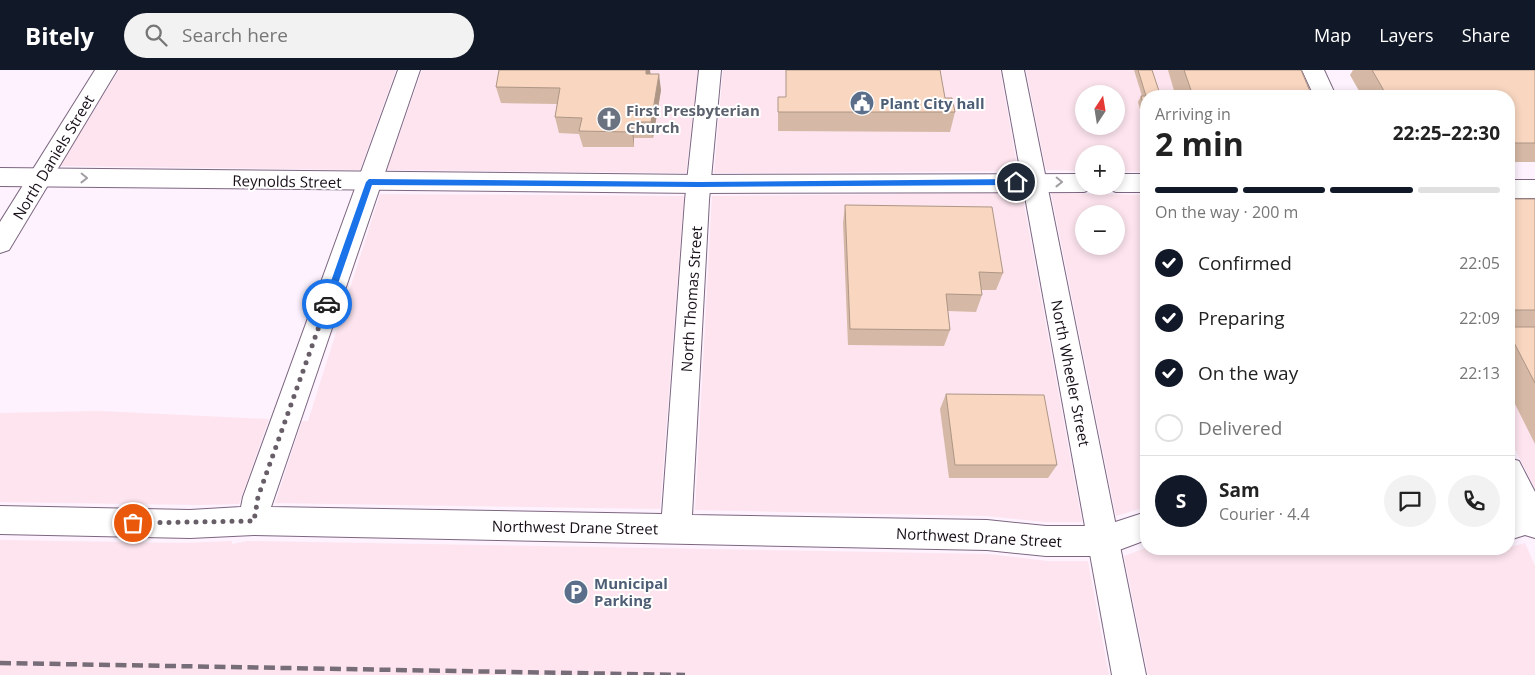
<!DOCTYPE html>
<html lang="en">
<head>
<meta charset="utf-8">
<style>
	body { margin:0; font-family:"Open Sans",sans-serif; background:#f2f2f2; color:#222; height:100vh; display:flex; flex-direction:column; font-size:19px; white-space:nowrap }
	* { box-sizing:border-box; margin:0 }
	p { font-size:16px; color:#767676 }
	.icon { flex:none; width:28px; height:28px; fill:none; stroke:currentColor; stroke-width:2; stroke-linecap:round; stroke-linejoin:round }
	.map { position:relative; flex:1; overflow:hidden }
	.side { position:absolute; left:1140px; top:20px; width:375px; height:465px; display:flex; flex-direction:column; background:#fff; border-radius:20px; box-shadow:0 2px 8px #0003 }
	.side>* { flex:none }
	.needle { width:32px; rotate:12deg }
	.controls { position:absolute; left:1075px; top:15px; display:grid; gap:10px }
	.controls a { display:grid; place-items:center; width:50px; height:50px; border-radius:50%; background:#fff; box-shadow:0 2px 8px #0003; font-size:25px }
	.pin { position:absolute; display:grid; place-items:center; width:42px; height:42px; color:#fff; margin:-21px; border:2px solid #fff; border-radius:50%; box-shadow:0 1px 5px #0007 }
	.courier { position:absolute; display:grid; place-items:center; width:50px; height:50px; margin:-25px; border:4px solid #1a73e8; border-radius:50%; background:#fff; color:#222; box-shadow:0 1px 6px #0007 }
	.overview em { font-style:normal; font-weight:700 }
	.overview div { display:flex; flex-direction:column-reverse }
	.overview { display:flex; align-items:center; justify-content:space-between; height:85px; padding:0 15px }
	h1 { font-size:32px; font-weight:700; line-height:38px }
	.bar { display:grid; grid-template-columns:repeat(4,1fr); gap:8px 5px; align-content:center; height:60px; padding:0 15px }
	.bar i { height:6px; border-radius:4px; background:#e0e0e0 }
	.bar .on { background:#111827 }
	.bar p { grid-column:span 4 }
	.line { display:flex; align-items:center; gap:12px; padding:0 15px; border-top:1px solid #e0e0e0 }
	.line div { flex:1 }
	.round { display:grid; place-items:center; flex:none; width:52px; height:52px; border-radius:26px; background:#f2f2f2 }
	ol { padding:0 15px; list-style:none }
	li { display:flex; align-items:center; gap:15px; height:55px }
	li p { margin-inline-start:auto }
	li .icon { padding:5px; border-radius:50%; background:#111827; color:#fff; stroke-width:4 }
	li:last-child { color:#767676 }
	li i { width:28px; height:28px; border:2px solid #e0e0e0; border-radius:50% }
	header { display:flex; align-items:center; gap:30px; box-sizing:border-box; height:70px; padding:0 25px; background:#111827; color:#fff }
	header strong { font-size:24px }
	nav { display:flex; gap:28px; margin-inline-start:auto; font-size:18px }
	.search { width:350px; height:45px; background:#f2f2f2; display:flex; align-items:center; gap:12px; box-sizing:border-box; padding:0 18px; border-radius:28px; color:#767676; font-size:19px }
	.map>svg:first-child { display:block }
	.commercial { fill:#fde4ee; fill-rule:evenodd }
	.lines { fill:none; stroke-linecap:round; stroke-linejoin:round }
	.street-casing { stroke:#7d6680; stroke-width:2 }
	.secondary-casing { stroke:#7d6680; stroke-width:2 }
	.primary-casing { stroke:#7d6680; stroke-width:2 }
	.street { fill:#fff; fill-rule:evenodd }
	.secondary { fill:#fff; fill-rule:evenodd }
	.primary { fill:#fff; fill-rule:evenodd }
	.rail { stroke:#776d78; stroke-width:4.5; stroke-dasharray:11 5.5; stroke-linecap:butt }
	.wall { fill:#d5b8a5 }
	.shaded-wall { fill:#ae9686 }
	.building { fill:#f8d6c0; stroke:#ae9686 }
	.oneway { stroke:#a29fa3 }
	.route { fill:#1a73e8 }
	.done { stroke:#685e68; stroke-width:5; stroke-dasharray:0 9 }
	.labels { text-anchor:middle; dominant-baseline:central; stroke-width:4; stroke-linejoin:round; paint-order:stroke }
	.service-label { font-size:15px; font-weight:bold; fill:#4e5e75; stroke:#fff; text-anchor:start }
	.worship-label { font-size:15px; font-weight:bold; fill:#5b616d; stroke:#fff; text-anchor:start }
	.street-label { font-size:15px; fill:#170e18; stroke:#fff }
</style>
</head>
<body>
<header>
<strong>Bitely</strong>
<div class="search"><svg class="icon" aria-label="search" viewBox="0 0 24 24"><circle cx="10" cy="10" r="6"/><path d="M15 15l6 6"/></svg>Search here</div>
<nav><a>Map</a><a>Layers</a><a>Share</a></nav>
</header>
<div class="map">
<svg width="1535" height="605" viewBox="0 0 1535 605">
	<rect width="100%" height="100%" fill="#fdf2fe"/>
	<g class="commercial">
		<path d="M119,0H396L360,100L60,96Z"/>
		<path d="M422,0H698L686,103L387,100Z"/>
		<path d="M723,0H1000L1018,101L714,103Z"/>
		<path d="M1026,0H1300L1312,26H1146V102L1116,101V84H1084V101L1046,100ZM1084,24H1116V56H1084Z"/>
		<path d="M1022,123L1082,452H1044L986,446L695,440L712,126Z"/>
		<path d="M1051,123L1146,125V437L1116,446ZM1084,144H1116V176H1084Z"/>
		<path d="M380,124L684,126L660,439L275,433L302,351H308Z"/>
		<path d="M1509,130L1535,131V419L1509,367Z"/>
		<path d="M99,341L269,349L239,434L197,435L0,432V343Z"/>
		<path d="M0,470L182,473L232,471V474L248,471L988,484L1047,491H1088L1109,605H0Z"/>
		<path d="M1525,473L1535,496V605H1148L1124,486L1146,478L1503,479Z"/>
	</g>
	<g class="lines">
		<defs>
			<g id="street">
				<path d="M95,0H117L9,180L0,183V152Z"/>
				<path d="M398,0H420L271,437L662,444L685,130L699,0H721L709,130L692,445L987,450L1046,456H1103L1146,442V470L1103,486H1046L987,480L254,465L190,468L0,464V436L190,440L241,437L243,427Z"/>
				<path d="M1302,0H1324L1336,26H1314Z"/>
				<path d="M1509,388L1519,391L1535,422V468L1525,465L1509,470V442L1513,440L1509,432Z"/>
			</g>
			<path id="secondary" d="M1002,0H1024L1146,605H1112Z"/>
			<g id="primary">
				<path d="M0,98L699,105L1084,104V116H1094L1092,119L1084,122L699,123L0,116Z"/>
				<path d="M1116,104H1146V122H1116L1108,119L1106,116H1116Z"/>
				<rect x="1509" y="110" width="26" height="18"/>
			</g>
		</defs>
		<use href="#street" class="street-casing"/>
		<use href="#secondary" class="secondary-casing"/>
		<use href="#primary" class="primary-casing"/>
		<use href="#street" class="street"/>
		<use href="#secondary" class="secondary"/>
		<use href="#primary" class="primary"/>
		<path class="rail" d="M0,593L685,605"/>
	</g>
	<g class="wall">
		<path d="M499,0H650V4L661,20L653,68H634V77H583L579,64L559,63L555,47L557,34L501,33L496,17Z"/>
		<path d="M786,0H940L945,28L955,42L950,62L778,61V27H786Z"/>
		<path d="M1134,0H1152L1160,24H1175L1168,0H1301L1312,26H1146V50H1143L1138,32L1141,26H1142Z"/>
		<path d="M1353,0H1535V92H1509V26H1362L1350,5Z"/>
		<path d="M1509,129H1535V374L1509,322Z"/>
		<path d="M845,135L1003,203L996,220H981L982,225L976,242L948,241L950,260L944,276L848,275L843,153Z"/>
		<path d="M946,324L1057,395L1048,408H949L940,339Z"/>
	</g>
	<g class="shaded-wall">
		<path d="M646,0H650L651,7L646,4Z"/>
		<path d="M659,4L661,20L653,68L651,52Z"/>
		<path d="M631,52L634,68V77L632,62Z"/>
	</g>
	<g class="building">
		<path d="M499,0H646V4H659L651,52H631L632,62L579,61L582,48L555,47L560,18L496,17Z"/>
		<path d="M786,0H940L945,28H952L955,42H778V27H786Z"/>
		<path d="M1138,0H1152L1160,24H1181V26H1146V44L1141,26H1146Z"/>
		<path d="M1184,0H1301L1312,26H1193Z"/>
		<path d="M1372,0H1535V73H1509V26H1387Z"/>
		<rect x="1509" y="129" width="26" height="111"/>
		<path d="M845,135L992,137L1003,203L979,202L982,225L946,224L950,260L850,259Z"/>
		<path d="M1509,257H1535V313L1509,263Z"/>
		<path d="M946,324L1044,325L1057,395H955Z"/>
	</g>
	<defs><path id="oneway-chevron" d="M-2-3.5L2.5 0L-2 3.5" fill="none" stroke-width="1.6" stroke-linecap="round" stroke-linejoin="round" transform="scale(1.25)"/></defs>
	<g class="oneway">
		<use href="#oneway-chevron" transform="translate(84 108) rotate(1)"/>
		<use href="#oneway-chevron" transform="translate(1059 112) rotate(1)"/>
	</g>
	<path class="route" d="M1016,109L1020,112L1016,115L699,117L372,115L331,234L327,237L323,234L366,112L369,109L699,112Z"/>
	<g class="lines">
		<path class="done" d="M133,453L254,451L258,427L327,234"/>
	</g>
	<defs>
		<symbol id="civic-disc" viewBox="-11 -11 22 22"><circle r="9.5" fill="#5c6f8a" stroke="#fff"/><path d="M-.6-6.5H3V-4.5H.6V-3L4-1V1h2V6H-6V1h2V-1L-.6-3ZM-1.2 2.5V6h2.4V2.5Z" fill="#fff"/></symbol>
		<symbol id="church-disc" viewBox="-11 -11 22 22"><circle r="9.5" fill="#6b7280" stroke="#fff"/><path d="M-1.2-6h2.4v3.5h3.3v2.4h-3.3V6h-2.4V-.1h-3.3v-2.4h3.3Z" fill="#fff"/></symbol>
		<symbol id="parking-disc" viewBox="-11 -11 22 22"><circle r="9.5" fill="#5c6f8a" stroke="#fff"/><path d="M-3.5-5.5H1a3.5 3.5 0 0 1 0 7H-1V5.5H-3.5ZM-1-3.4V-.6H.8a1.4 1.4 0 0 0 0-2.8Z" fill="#fff"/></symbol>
	</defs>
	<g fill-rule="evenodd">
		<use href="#civic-disc" x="848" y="19" width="28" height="28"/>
		<use href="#church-disc" x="595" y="35" width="28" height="28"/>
		<use href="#parking-disc" x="562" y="508" width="28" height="28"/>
	</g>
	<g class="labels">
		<g class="service-label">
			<text x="880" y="33">Plant City hall</text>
			<text x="594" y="513">Municipal<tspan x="594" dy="17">Parking</tspan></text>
		</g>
		<g class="worship-label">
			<text x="626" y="40">First Presbyterian<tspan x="626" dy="17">Church</tspan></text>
		</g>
		<g class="street-label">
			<text transform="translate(53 87) rotate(-59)">North Daniels Street</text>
			<text transform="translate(287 111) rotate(1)">Reynolds Street</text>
			<text transform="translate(691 229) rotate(-86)">North Thomas Street</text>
			<text transform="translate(1071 303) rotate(79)">North Wheeler Street</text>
			<text transform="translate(575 457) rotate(1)">Northwest Drane Street</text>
			<text transform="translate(979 467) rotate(3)">Northwest Drane Street</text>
		</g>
	</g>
</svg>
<div class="controls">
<a><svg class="needle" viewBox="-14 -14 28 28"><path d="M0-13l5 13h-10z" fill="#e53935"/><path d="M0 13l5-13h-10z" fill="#767676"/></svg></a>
<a>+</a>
<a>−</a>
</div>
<div class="pin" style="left:133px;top:453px;background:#ea580c"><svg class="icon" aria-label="bag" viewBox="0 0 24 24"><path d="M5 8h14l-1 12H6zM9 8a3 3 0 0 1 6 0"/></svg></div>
<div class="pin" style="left:1016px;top:112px;background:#1f2937"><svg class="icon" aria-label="home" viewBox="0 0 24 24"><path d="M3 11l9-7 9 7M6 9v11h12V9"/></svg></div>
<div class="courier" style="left:327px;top:234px"><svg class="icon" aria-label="car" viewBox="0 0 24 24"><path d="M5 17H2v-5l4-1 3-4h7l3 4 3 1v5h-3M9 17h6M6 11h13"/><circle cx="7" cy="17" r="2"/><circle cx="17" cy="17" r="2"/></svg></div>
<section class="side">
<div class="overview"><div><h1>2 min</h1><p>Arriving in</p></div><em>22:25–22:30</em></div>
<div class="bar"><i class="on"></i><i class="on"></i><i class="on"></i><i></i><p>On the way · 200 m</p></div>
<ol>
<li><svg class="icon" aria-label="check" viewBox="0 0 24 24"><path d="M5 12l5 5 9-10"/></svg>Confirmed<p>22:05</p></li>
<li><svg class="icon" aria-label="check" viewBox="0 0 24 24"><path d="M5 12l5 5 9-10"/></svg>Preparing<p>22:09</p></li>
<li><svg class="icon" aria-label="check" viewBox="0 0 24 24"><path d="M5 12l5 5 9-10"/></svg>On the way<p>22:13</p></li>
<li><i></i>Delivered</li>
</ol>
<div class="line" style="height:90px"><b class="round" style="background:#111827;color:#fff">S</b><div><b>Sam</b><p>Courier · 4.4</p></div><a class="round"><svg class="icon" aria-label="chat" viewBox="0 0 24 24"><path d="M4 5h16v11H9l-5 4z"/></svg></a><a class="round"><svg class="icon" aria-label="phone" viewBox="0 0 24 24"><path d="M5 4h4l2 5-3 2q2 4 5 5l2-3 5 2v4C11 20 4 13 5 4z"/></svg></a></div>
</section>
</div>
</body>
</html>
